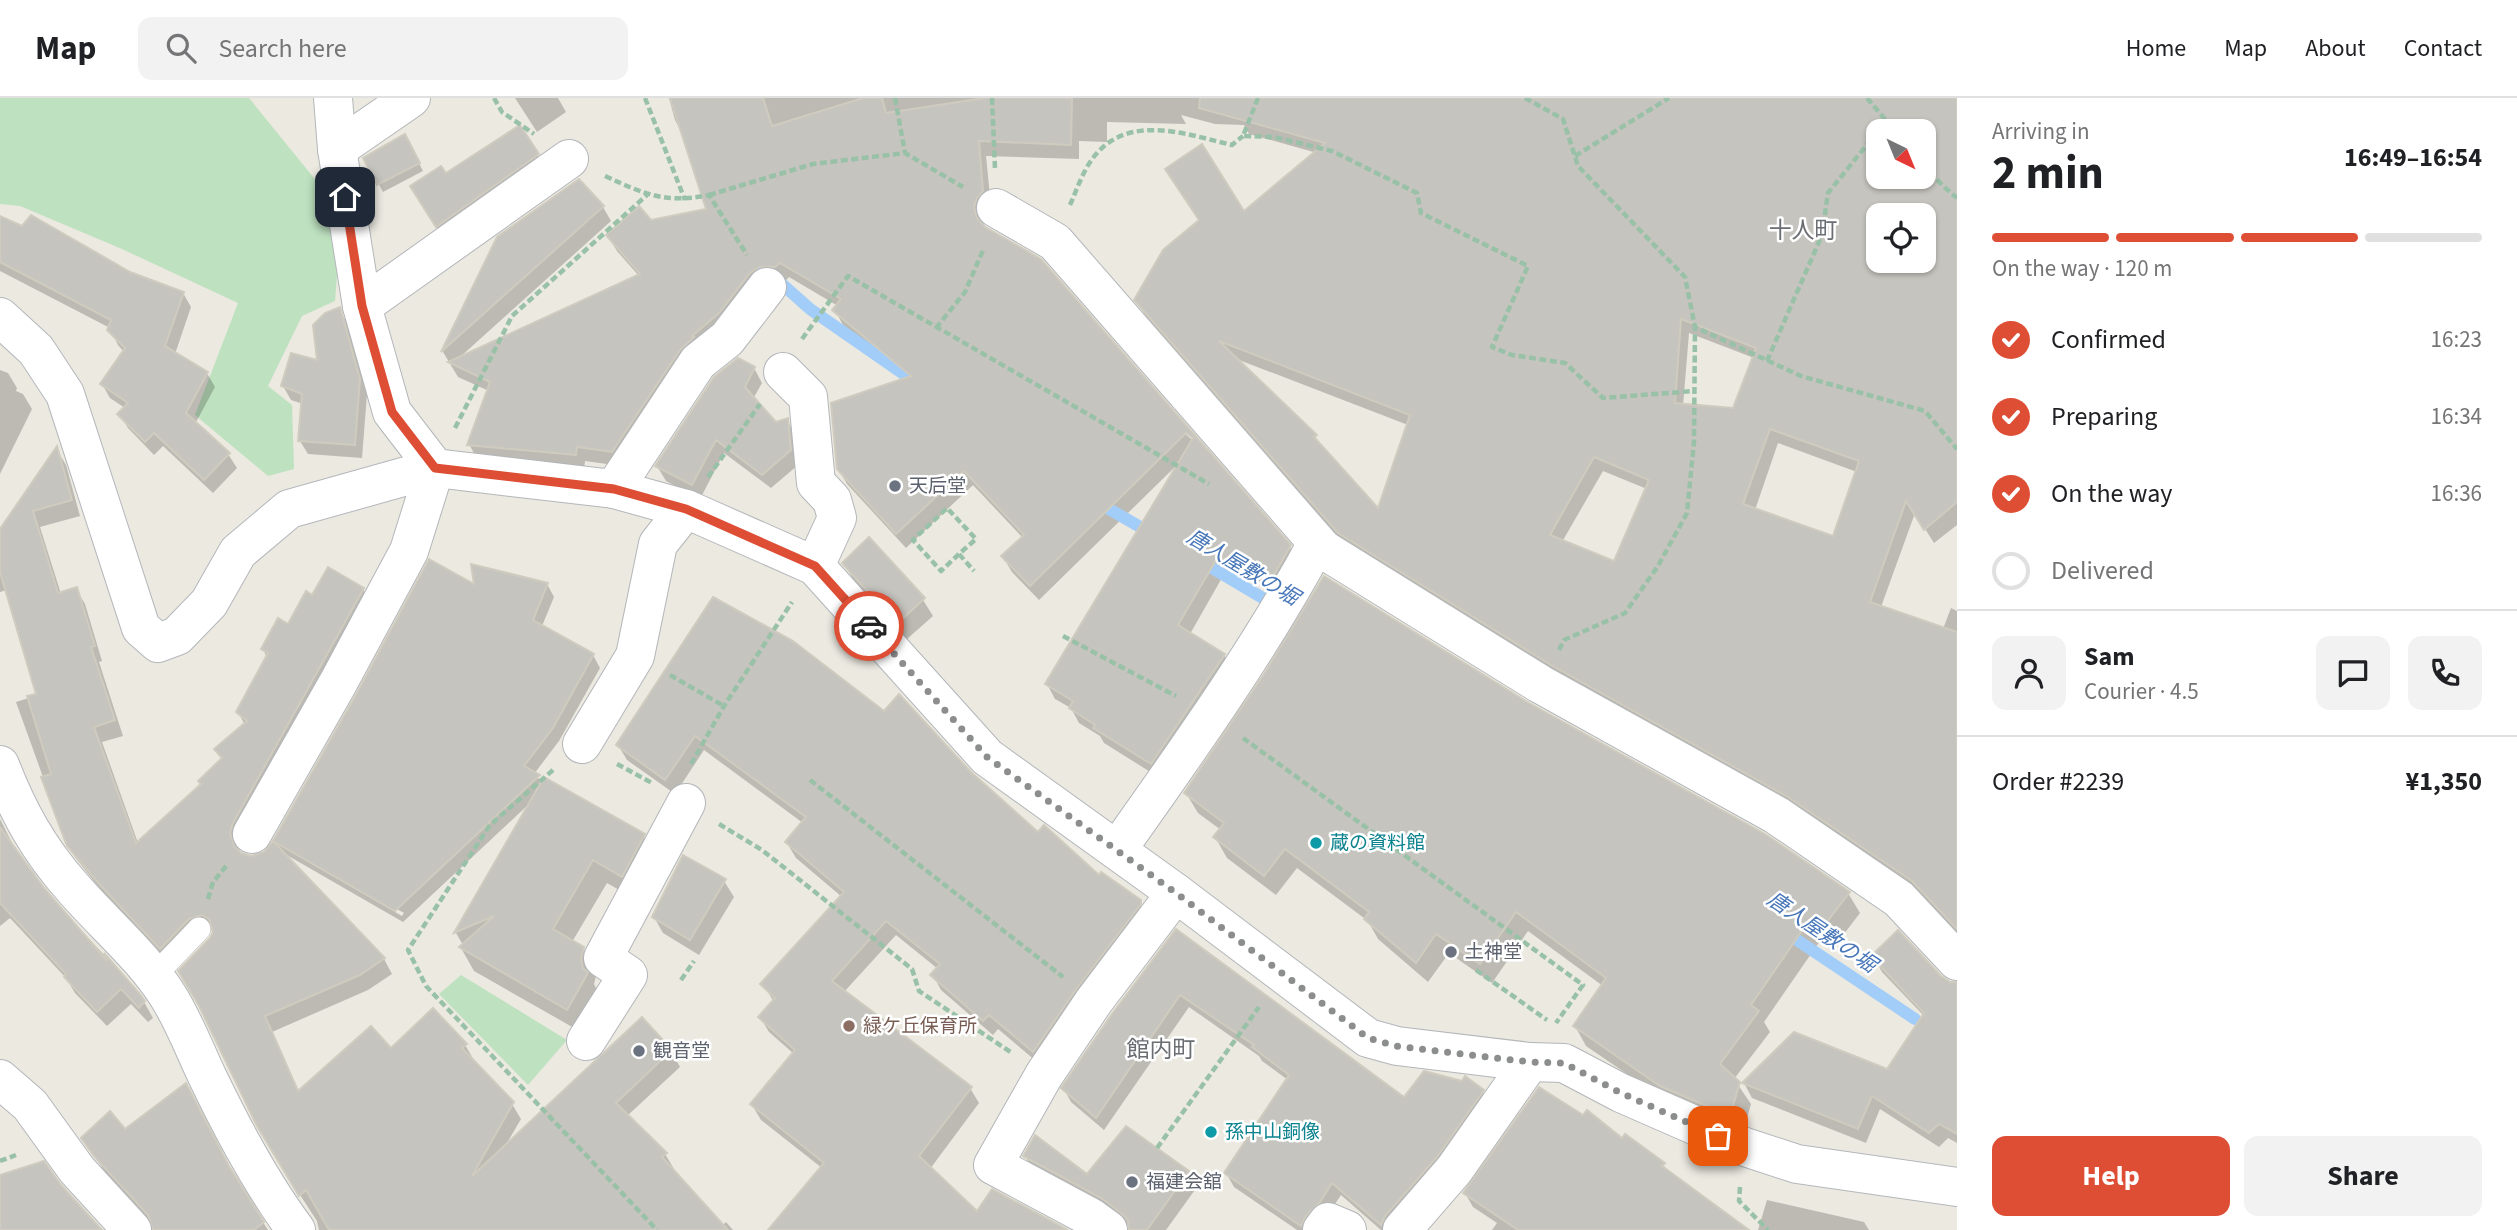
<!DOCTYPE html>
<html lang="en">
<head>
<meta charset="utf-8">
<style>
	body { margin:0; font-family:"Source Sans 3","Noto Sans JP",sans-serif; background:#f2f2f2; color:#202124; height:100vh; display:flex; flex-direction:column; font-size:26px; white-space:nowrap }
	* { box-sizing:border-box; margin:0 }
	p { font-size:23px; color:#757577 }
	.icon { flex:none; width:38px; height:38px; fill:none; stroke:currentColor; stroke-width:2; stroke-linecap:round; stroke-linejoin:round }
	.map { position:relative; flex:1; overflow:hidden }
	.drawer { display:flex; flex-direction:column; background:#fff; width:560px }
	.drawer>* { flex:none }
	.needle { width:46px; rotate:137deg }
	.tools { position:absolute; left:1866px; top:21px; display:grid; gap:14px }
	.tools a { display:grid; place-items:center; width:70px; height:70px; border-radius:14px; background:#fff; box-shadow:0 2px 5px #0004; font-size:35px }
	.pin { position:absolute; display:grid; place-items:center; width:60px; height:60px; color:#fff; margin:-30px; border-radius:14px; box-shadow:0 4px 10px #0006 }
	.courier { position:absolute; display:grid; place-items:center; width:70px; height:70px; margin:-35px; border:5px solid #dd4e35; border-radius:50%; background:#fff; color:#222; box-shadow:0 2px 9px #0007 }
	.summary em { font-style:normal; font-weight:700 }
	.summary div { display:flex; flex-direction:column-reverse }
	.summary { display:flex; align-items:center; justify-content:space-between; height:119px; padding:0 35px }
	h1 { font-size:46px; font-weight:700; line-height:52px }
	.bar { display:grid; grid-template-columns:repeat(4,1fr); gap:10px 7px; align-content:center; height:84px; padding:0 35px }
	.bar i { height:9px; border-radius:5px; background:#e0e0e0 }
	.bar .on { background:#dd4e35 }
	.bar p { grid-column:span 4 }
	.line { display:flex; align-items:center; gap:18px; padding:0 35px; border-top:2px solid #e0e0e0 }
	.line div { flex:1 }
	.round { display:grid; place-items:center; flex:none; width:74px; height:74px; border-radius:14px; background:#f2f2f2 }
	ol { padding:0 35px; list-style:none }
	li { display:flex; align-items:center; gap:21px; height:77px }
	li p { margin-inline-start:auto }
	li .icon { padding:7px; border-radius:50%; background:#dd4e35; color:#fff; stroke-width:4 }
	li:last-child { color:#757577 }
	li i { width:38px; height:38px; border:4px solid #e0e0e0; border-radius:50% }
	.button { display:flex; gap:14px; margin-top:auto; padding:14px 35px }
	.button a { flex:1; height:80px; border-radius:14px; background:#dd4e35; color:#fff; font-size:28px; font-weight:700; line-height:80px; text-align:center }
	.button a+a { background:#f2f2f2; color:#202124 }
	header { display:flex; align-items:center; gap:42px; box-sizing:border-box; height:98px; padding:0 35px; background:#fff; border-bottom:2px solid #e0e0e0 }
	header strong { font-size:33px }
	nav { display:flex; gap:38px; margin-inline-start:auto; font-size:24px }
	.search { width:490px; height:63px; background:#f2f2f2; display:flex; align-items:center; gap:18px; box-sizing:border-box; padding:0 24px; border-radius:14px; color:#757577; font-size:26px }
	main { display:flex; flex:1; min-height:0 }
	.map>svg:first-child { display:block }
	.green { fill:#bee2c0 }
	.shadow { fill:#0003; fill-rule:evenodd }
	.lines { fill:none; stroke-linecap:round; stroke-linejoin:round }
	.stream { stroke:#a3cdf9; stroke-width:12 }
	.building { fill:#c6c4be; stroke:#cfcbbf; stroke-width:2; fill-rule:evenodd }
	.lane-casing { stroke:#b3b6ba; stroke-width:24 }
	.street-casing { stroke:#b3b6ba; stroke-width:40 }
	.secondary-casing { stroke:#b4b7bc; stroke-width:40 }
	.path { stroke:#98c1a7; stroke-width:4.5; stroke-dasharray:7 3.5; stroke-linecap:butt }
	.lane { stroke:#fff; stroke-width:23 }
	.street { stroke:#fff; stroke-width:38 }
	.secondary { stroke:#fff; stroke-width:38 }
	.done { stroke:#8c8d8d; stroke-width:7; stroke-dasharray:0 12.6 }
	.route { stroke:#dd4e35; stroke-width:9 }
	.worship-dot { fill:#6b7280; stroke:#fff; stroke-width:2.5 }
	.culture-dot { fill:#0f9aa8; stroke:#fff; stroke-width:2.5 }
	.education-dot { fill:#8d6e63; stroke:#fff; stroke-width:2.5 }
	.labels { text-anchor:middle; dominant-baseline:central; stroke-width:5; stroke-linejoin:round; paint-order:stroke }
	.worship-label { font-size:19px; fill:#5b616d; stroke:#fff; text-anchor:start }
	.culture-label { font-size:19px; fill:#0d838f; stroke:#fff; text-anchor:start }
	.education-label { font-size:19px; fill:#785e54; stroke:#fff; text-anchor:start }
	.water-label { font-size:21px; font-style:italic; fill:#4877b9; stroke:#fff }
	.quarter-label { font-size:23px; fill:#6a6e72; stroke:#fff }
</style>
</head>
<body>
<header>
<strong>Map</strong>
<div class="search"><svg class="icon" aria-label="search" viewBox="0 0 24 24"><circle cx="10" cy="10" r="6"/><path d="M15 15l6 6"/></svg>Search here</div>
<nav><a>Home</a><a>Map</a><a>About</a><a>Contact</a></nav>
</header>
<main>
<div class="map">
<svg width="1957" height="1132" viewBox="0 0 1957 1132">
	<rect width="100%" height="100%" fill="#ebe9e0"/>
	<g class="green">
		<path d="M0,0H249L331,101L338,165L335,203L302,218L268,288L292,307L294,371L268,378L195,317L238,205L122,151L20,108L0,106Z"/>
		<path d="M461,877L567,942L528,987L439,896Z"/>
	</g>
	<g class="shadow">
		<path d="M515,0H558L566,14L537,34Z"/>
		<path d="M669,0H1957V427L1934,445L1915,415L1881,509L1943,531L1951,510L1957,513V835L1561,582L1348,450L1145,217L1136,202L1317,55L1249,36L1244,27L1215,26L1181,17L1186,26L1107,24V44L1079,43V61L986,58L991,108L985,115L983,129L1040,163L1289,448L1298,464L1280,496L1242,472L1238,478L1227,471L1190,536L1224,557L1233,572L1160,680L1104,645L1100,638L1079,625L1071,610L1055,601L1047,586L1179,365L1039,502L1012,474L1003,459L1023,440L973,387L906,450L847,386L838,370L907,281L843,227L835,212L838,208L789,179L621,368L585,363L584,371L477,361L469,346L489,293L458,279L443,254L499,140L603,109L611,123L459,260L639,178L617,153L608,138L650,124L709,112L683,37L675,22ZM1878,33H1923V79H1878ZM1878,117H1923V163H1878ZM1689,235L1754,260L1734,312L1683,308ZM1234,260L1408,327L1379,413L1324,353L1315,338ZM1179,331L1191,336L1195,344ZM1778,345L1857,374L1834,440L1755,412ZM1603,373L1647,391L1615,466L1562,444Z"/>
		<path d="M405,38L423,73L383,94L365,60Z"/>
		<path d="M536,55L546,72L446,144L421,105L446,78Z"/>
		<path d="M0,120L129,176L183,195L191,209L175,256L207,275L215,289L195,326L228,356L237,370L213,395L163,348L154,357L128,330L120,316L125,310L110,300L102,286L124,254L118,247L110,230L0,173Z"/>
		<path d="M339,211L347,225L367,296L362,360L308,356L300,343L303,306L291,302L283,288L319,264Z"/>
		<path d="M754,270L762,285L753,301L775,326L787,322L795,336L798,367L771,390L724,355L700,401L666,383L657,368Z"/>
		<path d="M0,272L8,275L17,290L16,293L23,296L32,311L0,376Z"/>
		<path d="M57,352L66,367L80,418L40,429L61,496L76,491L85,506L102,563L99,564L123,638L102,644L138,745L202,687L223,662L216,651L245,627L238,614L267,560L263,551L288,528L312,499L363,491L372,507L241,741L239,755L251,760L280,751L275,743L476,489L547,486L554,499L542,528L593,557L600,570L559,643L534,676L543,685L643,737L657,761L635,801L607,785L572,844L583,850L597,874L594,886L601,900L581,934L474,873L461,850L463,847L456,835L529,706L403,824L285,756L384,861L392,876L368,892L272,934L299,995L391,952L465,947L474,962L472,964L512,1006L521,1021L507,1045L641,922L671,953L680,969L627,1018L665,1056L674,1071L672,1073L722,1128L726,1124L733,1132H319L317,1123L278,1063L211,841L215,834L211,832L198,836L170,865L100,791L75,759L66,743L16,604L38,597L7,492L0,494V434ZM284,746L404,815L402,818L284,750Z"/>
		<path d="M869,442L923,502L933,518L907,541L853,481L844,465Z"/>
		<path d="M1528,607L1848,795L1860,815L1834,849L1822,840L1764,924L1770,934L1734,981L1751,1006L1742,1037L1674,1008L1586,948L1575,928L1603,888L1528,833L1492,885L1449,855L1428,884L1378,841L1368,823L1297,770L1276,797L1227,760L1215,739L1221,732L1198,715L1186,695Z"/>
		<path d="M884,616L970,675L1038,737L1099,779L1139,804L1148,819L1042,968L998,931L993,937L941,892L933,877L938,871L896,837L844,894L970,990L979,1005L930,1071L977,1116L1064,1132H770L822,1070L761,1022L752,1007L794,956L769,934L760,919L774,904L763,886L842,799L796,760L787,745L803,725L704,652L675,696L627,662L618,647Z"/>
		<path d="M0,721L15,751L42,790L118,872L144,904L153,920L148,924L131,906L107,928L75,895L66,880L10,820L0,828Z"/>
		<path d="M724,783L734,799L699,857L663,835L654,819Z"/>
		<path d="M1176,834L1405,1002L1482,993L1490,1006L1392,1132H1381L1341,1097L1327,1118L1312,1132H1297L1234,1089L1226,1075L1288,982L1262,963L1259,958L1189,909L1104,1032L1071,1004L1064,991Z"/>
		<path d="M1874,859L1940,879L1949,885L1957,886V1045L1948,1040L1939,1049L1880,1011L1866,1045L1752,1000L1744,985L1887,974L1924,918L1882,874Z"/>
		<path d="M125,1033L233,1078L268,1132H155V1129L105,1074L83,1040Z"/>
		<path d="M1623,1043L1663,1066L1668,1075L1746,1132H1492L1497,1125L1473,1109L1465,1095Z"/>
		<path d="M1025,1058L1087,1079L1188,1074L1197,1089L1166,1132H1131L1130,1129L1111,1115L1034,1074Z"/>
		<path d="M1767,1102L1864,1124L1869,1132H1758Z"/>
	</g>
	<g class="lines">
		<g class="stream">
			<path d="M764,170L810,211L921,288"/>
			<path d="M1097,404L1154,437"/>
			<path d="M1197,461L1278,509"/>
			<path d="M1782,832L1915,921"/>
		</g>
	</g>
	<g class="building">
		<path d="M670,0H763L772,28L863,0H882L886,15L984,0H1072L1071,47L979,43L983,93L977,100L974,109L977,120L985,129L1041,161L1291,447L1271,482L1233,458L1229,464L1219,457L1178,527L1225,556L1151,666L1093,630L1095,627L1069,610L1073,603L1045,586L1193,340L1186,335L1030,488L1001,458L1024,437L964,373L896,436L837,371L831,305L911,278L832,212L841,201L780,165L775,169H759L750,175L719,215L692,238L694,239L680,252L612,354L577,349L576,357L467,347L490,284L448,264L640,176L606,137L639,108L651,122L706,111Z"/>
		<path d="M1200,0H1957V404L1924,432L1906,403L1870,504L1957,534V831L1912,783L1788,699L1551,567L1338,435L1134,202L1163,152L1199,122L1165,71L1202,46L1244,113L1325,45L1199,10ZM1878,33H1923V79H1878ZM1878,117H1923V163H1878ZM1681,221L1756,250L1733,310L1675,305ZM1219,243L1410,317L1378,410L1314,339L1317,337ZM1770,331L1859,363L1833,438L1743,406ZM1594,359L1649,382L1614,463L1550,437Z"/>
		<path d="M520,27L539,56L436,129L410,88L441,68L446,75Z"/>
		<path d="M405,36L420,65L377,87L363,60Z"/>
		<path d="M579,81L604,108L441,254L497,139Z"/>
		<path d="M31,117L130,174L184,194L165,248L208,274L186,315L230,355L204,382L154,335L145,344L117,316L128,305L100,286L125,250L107,232L111,222L0,164V118L22,128Z"/>
		<path d="M340,209L360,281L355,347L298,343L302,296L281,288L291,255L317,262L313,227L325,215Z"/>
		<path d="M738,260L755,269L745,289L776,324L788,320L791,352L762,377L716,342L692,387L655,368L714,279Z"/>
		<path d="M57,348L72,402L33,413L58,495L77,489L95,548L91,549L115,622L94,629L136,745L201,686L198,683L222,660L214,651L247,623L236,614L268,555L261,551L278,520L288,526L306,493L312,497L328,469L364,490L233,725L230,735L234,748L241,755L251,758L264,754L273,743L385,860L360,877L265,918L298,993L371,928L391,950L433,910L467,946L462,950L514,1004L472,1078L642,919L672,952L616,1005L667,1055L662,1059L728,1132H329L306,1092L299,1098L257,1028L199,908L178,873L210,840L213,834L209,821L202,817L189,821L160,851L101,788L67,748L41,679L51,676L27,598L36,596L0,474V431Z"/>
		<path d="M869,439L925,500L897,526L842,465Z"/>
		<path d="M429,461L474,486L471,466L548,485L533,522L594,556L553,630L524,668L540,677L395,813L273,743L357,595Z"/>
		<path d="M1324,478L1529,605L1765,736L1850,794L1822,830L1810,821L1751,907L1759,913L1720,966L1740,984L1730,1018L1660,988L1573,928L1606,880L1516,814L1480,866L1436,836L1416,865L1364,821L1369,814L1285,751L1264,778L1213,739L1224,725L1184,695L1264,576Z"/>
		<path d="M713,499L793,543L884,613L899,596L971,674L1038,734L1044,727L1099,777L1101,774L1141,802V806L1077,890L1033,954L989,917L983,923L930,877L940,866L886,823L832,883L972,989L919,1058L977,1113L992,1091L1068,1132H768L824,1065L750,1006L795,952L758,919L775,900L760,886L844,794L785,744L806,719L695,638L665,682L616,647Z"/>
		<path d="M544,679L645,736L622,779L593,762L553,831L584,849L581,861L583,870L588,875L567,912L459,849L494,818L454,835Z"/>
		<path d="M0,729L44,790L107,863L104,855L140,896L145,903L139,910L121,891L97,914L64,879L66,876L0,805Z"/>
		<path d="M683,757L726,781L690,842L652,819Z"/>
		<path d="M1176,831L1404,999L1424,973L1462,983L1465,978L1484,992L1437,1059L1385,1118L1381,1127L1332,1085L1320,1104L1305,1119L1301,1128L1224,1075L1289,977L1252,949L1254,947L1180,897L1096,1020L1061,990L1112,916Z"/>
		<path d="M1898,832L1941,878L1950,884H1957V1036L1939,1026L1929,1035L1872,998L1858,1031L1742,985L1794,934L1887,971L1924,915L1871,858Z"/>
		<path d="M186,985L229,1068L264,1124L254,1132H153L148,1117L94,1058L81,1040L110,1013L125,1031Z"/>
		<path d="M1539,989L1583,1017L1587,1012L1622,1040L1625,1036L1665,1065L1662,1068L1749,1132H1518L1463,1095Z"/>
		<path d="M1126,1028L1189,1073L1147,1132H1129L1128,1122L1121,1115L1103,1101L1023,1058L1035,1037L1087,1076Z"/>
		<path d="M44,1063L61,1087L102,1132H0V1077Z"/>
	</g>
	<g class="lines">
		<defs>
			<path id="lane" d="M154,878L199,831"/>
			<g id="street">
				<path d="M333,0L337,51L362,208L392,314L435,370L614,391L686,411L815,468L987,659L1176,795L1368,940L1397,948L1530,964L1564,965L1621,995L1742,1048"/>
				<path d="M337,51L411,0"/>
				<path d="M996,110L1055,144L1322,450"/>
				<path d="M362,208L569,61"/>
				<path d="M783,274L808,299L816,385L832,402L837,420L815,468"/>
				<path d="M614,391L698,264L727,241L767,189"/>
				<path d="M582,646L635,558L658,446L686,411"/>
				<path d="M0,667C18,714 39,752 73,790C104,826 143,858 168,898C184,923 195,953 208,980C233,1032 261,1085 296,1132"/>
				<path d="M252,736L338,585L409,453L435,370"/>
				<path d="M1117,752C1187,653 1258,554 1316,447L1540,586L1776,717L1899,801L1957,863"/>
				<path d="M586,943L628,877L603,860L686,705"/>
				<path d="M0,981L30,1007L77,1072L132,1132"/>
				<path d="M1108,1132L1090,1119L993,1067L1044,977L1094,903L1176,795"/>
				<path d="M1322,1132L1328,1124L1347,1132"/>
				<path d="M1402,1132L1454,1072L1530,964"/>
			</g>
			<g id="secondary">
				<path d="M0,219L36,252L65,296L141,530L158,545L177,538L209,505L238,454L289,411L435,370"/>
				<path d="M1742,1048L1797,1066L1957,1089"/>
			</g>
		</defs>
		<use href="#lane" class="lane-casing"/>
		<use href="#street" class="street-casing"/>
		<use href="#secondary" class="secondary-casing"/>
		<g class="path">
			<path d="M494,0L502,14L534,36"/>
			<path d="M645,0L685,102"/>
			<path d="M895,0L905,55"/>
			<path d="M992,0L995,71"/>
			<path d="M1258,0L1243,38L1274,39L1332,53L1417,95L1421,115L1528,168L1492,249L1512,257L1565,265L1603,300L1694,293"/>
			<path d="M1525,0L1563,21L1578,68L1685,179L1695,229"/>
			<path d="M1867,0L1895,33"/>
			<path d="M1575,58L1669,0"/>
			<path d="M1923,66L1942,87L1957,100"/>
			<path d="M605,78C644,96 665,106 709,97L747,157"/>
			<path d="M709,97L813,66L905,55L963,89"/>
			<path d="M1070,107C1078,89 1084,69 1098,54C1133,16 1189,37 1232,47L1243,38"/>
			<path d="M936,230L965,194L984,150"/>
			<path d="M802,241L848,178L1209,386"/>
			<path d="M1767,263L1822,137L1828,95L1886,23"/>
			<path d="M455,330L512,218L647,97"/>
			<path d="M708,379L760,306"/>
			<path d="M959,456L941,473L913,442L947,410L976,441L959,456L974,473"/>
			<path d="M1063,538L1176,598"/>
			<path d="M1559,552L1564,542L1625,515L1658,468L1687,415L1694,344L1695,229L1801,278L1925,313L1957,351"/>
			<path d="M670,577L724,608"/>
			<path d="M1243,640L1583,887L1556,925"/>
			<path d="M617,666L652,685"/>
			<path d="M691,666L724,608L792,504"/>
			<path d="M553,672L490,727L408,852L426,888L657,1132"/>
			<path d="M810,682L1063,879"/>
			<path d="M719,726L762,752L912,871L919,893L1012,955"/>
			<path d="M208,801L213,784L227,767"/>
			<path d="M1476,872L1547,922"/>
			<path d="M681,882L694,863"/>
			<path d="M1157,1050L1259,909"/>
			<path d="M0,1063L16,1057"/>
			<path d="M1740,1089L1739,1103L1768,1132"/>
		</g>
		<use href="#lane" class="lane"/>
		<use href="#street" class="street"/>
		<use href="#secondary" class="secondary"/>
	</g>
	<g class="lines">
		<path class="done" d="M869,528L987,659L1176,795L1368,940L1396,948L1530,964L1564,965L1621,995L1718,1038"/>
		<path class="route" d="M345,99L362,208L392,314L435,370L614,391L686,411L815,468L869,528"/>
	</g>
	<g class="worship-dot">
		<circle cx="895" cy="388" r="7"/>
		<circle cx="1451" cy="854" r="7"/>
		<circle cx="639" cy="953" r="7"/>
		<circle cx="1132" cy="1084" r="7"/>
	</g>
	<g class="culture-dot">
		<circle cx="1316" cy="745" r="7"/>
		<circle cx="1211" cy="1034" r="7"/>
	</g>
	<circle class="education-dot" cx="849" cy="928" r="7"/>
	<g class="labels">
		<g class="worship-label">
			<text x="909" y="388">天后堂</text>
			<text x="1465" y="854">土神堂</text>
			<text x="653" y="953">観音堂</text>
			<text x="1146" y="1084">福建会舘</text>
		</g>
		<g class="culture-label">
			<text x="1330" y="745">蔵の資料館</text>
			<text x="1225" y="1034">孫中山銅像</text>
		</g>
		<g class="education-label">
			<text x="863" y="928">緑ケ丘保育所</text>
		</g>
		<g class="water-label">
			<text transform="translate(1243 469) rotate(31)">唐人屋敷の堀</text>
			<text transform="translate(1822 834) rotate(34)">唐人屋敷の堀</text>
		</g>
		<g class="quarter-label">
			<text x="1803" y="132">十人町</text>
			<text x="1161" y="951">館内町</text>
		</g>
	</g>
</svg>
<div class="tools">
<a><svg class="needle" viewBox="-14 -14 28 28"><path d="M0-13l5 13h-10z" fill="#e53935"/><path d="M0 13l5-13h-10z" fill="#757577"/></svg></a>
<a><svg class="icon" aria-label="locate" viewBox="0 0 24 24"><circle cx="12" cy="12" r="6"/><path d="M12 2v4M12 18v4M2 12h4M18 12h4"/></svg></a>
</div>
<div class="pin" style="left:1718px;top:1038px;background:#ea580c"><svg class="icon" aria-label="bag" viewBox="0 0 24 24"><path d="M5 8h14l-1 12H6zM9 8a3 3 0 0 1 6 0"/></svg></div>
<div class="pin" style="left:345px;top:99px;background:#1f2937"><svg class="icon" aria-label="home" viewBox="0 0 24 24"><path d="M3 11l9-7 9 7M6 9v11h12V9"/></svg></div>
<div class="courier" style="left:869px;top:528px"><svg class="icon" aria-label="car" viewBox="0 0 24 24"><path d="M5 17H2v-5l4-1 3-4h7l3 4 3 1v5h-3M9 17h6M6 11h13"/><circle cx="7" cy="17" r="2"/><circle cx="17" cy="17" r="2"/></svg></div>
</div>
<section class="drawer">
<div class="summary"><div><h1>2 min</h1><p>Arriving in</p></div><em>16:49–16:54</em></div>
<div class="bar"><i class="on"></i><i class="on"></i><i class="on"></i><i></i><p>On the way · 120 m</p></div>
<ol>
<li><svg class="icon" aria-label="check" viewBox="0 0 24 24"><path d="M5 12l5 5 9-10"/></svg>Confirmed<p>16:23</p></li>
<li><svg class="icon" aria-label="check" viewBox="0 0 24 24"><path d="M5 12l5 5 9-10"/></svg>Preparing<p>16:34</p></li>
<li><svg class="icon" aria-label="check" viewBox="0 0 24 24"><path d="M5 12l5 5 9-10"/></svg>On the way<p>16:36</p></li>
<li><i></i>Delivered</li>
</ol>
<div class="line" style="height:126px"><a class="round"><svg class="icon" aria-label="person" viewBox="0 0 24 24"><circle cx="12" cy="8" r="4"/><path d="M4 21q1-7 8-7t8 7"/></svg></a><div><b>Sam</b><p>Courier · 4.5</p></div><a class="round"><svg class="icon" aria-label="chat" viewBox="0 0 24 24"><path d="M4 5h16v11H9l-5 4z"/></svg></a><a class="round"><svg class="icon" aria-label="phone" viewBox="0 0 24 24"><path d="M5 4h4l2 5-3 2q2 4 5 5l2-3 5 2v4C11 20 4 13 5 4z"/></svg></a></div>
<div class="line" style="height:91px"><div>Order #2239</div><b>¥1,350</b></div>
<div class="button"><a>Help</a><a>Share</a></div>
</section>
</main>
</body>
</html>
